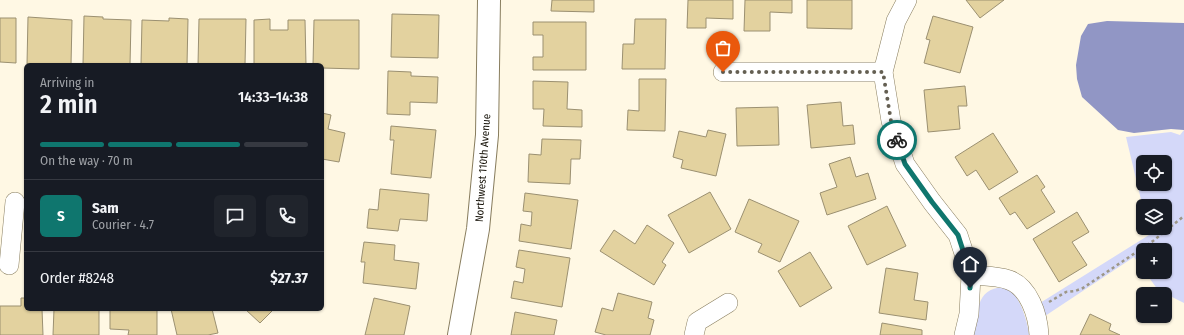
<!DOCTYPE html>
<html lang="en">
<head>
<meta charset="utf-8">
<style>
	body { margin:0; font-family:"Fira Sans Condensed",sans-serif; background:#20242c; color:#f1f3f6; height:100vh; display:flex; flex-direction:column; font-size:15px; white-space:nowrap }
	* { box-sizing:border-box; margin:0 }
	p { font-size:13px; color:#9ea1a6 }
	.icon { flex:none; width:22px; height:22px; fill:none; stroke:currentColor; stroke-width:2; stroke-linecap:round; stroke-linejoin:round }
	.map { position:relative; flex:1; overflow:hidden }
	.panel { position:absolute; left:24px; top:63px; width:300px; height:248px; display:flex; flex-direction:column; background:#171b24; border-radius:6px; box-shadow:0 1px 3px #0004 }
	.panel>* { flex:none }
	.controls { position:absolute; left:1136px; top:155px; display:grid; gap:8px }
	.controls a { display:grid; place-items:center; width:36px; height:36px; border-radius:6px; background:#171b24; box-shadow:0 1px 3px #0004; font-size:20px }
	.pin { position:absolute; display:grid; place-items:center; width:34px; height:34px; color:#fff; margin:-41px -17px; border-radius:50% 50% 50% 0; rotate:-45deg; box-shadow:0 0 4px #0007 }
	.pin .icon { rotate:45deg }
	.courier { position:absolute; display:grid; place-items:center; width:40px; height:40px; margin:-20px; border:3px solid #0f766e; border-radius:50%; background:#fff; color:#222; box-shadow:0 1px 5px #0007 }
	.overview em { font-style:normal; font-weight:600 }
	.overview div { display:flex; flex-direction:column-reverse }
	.overview { display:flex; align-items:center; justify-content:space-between; height:68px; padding:0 16px }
	h1 { font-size:26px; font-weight:600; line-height:30px }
	.bar { display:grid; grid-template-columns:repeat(4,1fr); gap:6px 4px; align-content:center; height:48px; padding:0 16px }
	.bar i { height:5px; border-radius:3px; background:#363941 }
	.bar .active { background:#0f766e }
	.bar p { grid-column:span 4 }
	.line { display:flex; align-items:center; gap:10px; padding:0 16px; border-top:1px solid #363941 }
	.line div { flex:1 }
	.round { display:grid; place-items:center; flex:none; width:42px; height:42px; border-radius:6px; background:#20242c }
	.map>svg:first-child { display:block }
	.green { fill:#d4d8f9; fill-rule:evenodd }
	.water { fill:#9196c5 }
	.building { fill:#e3d29f; stroke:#9b9071 }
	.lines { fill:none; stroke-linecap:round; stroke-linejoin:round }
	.minor-casing { stroke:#887d5e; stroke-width:20 }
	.tertiary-casing { stroke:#887d5e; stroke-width:24 }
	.path { stroke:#9d9787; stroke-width:2.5; stroke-dasharray:3 3; stroke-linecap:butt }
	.minor { stroke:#fff; stroke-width:19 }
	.tertiary { stroke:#fff; stroke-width:22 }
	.done { stroke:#645f52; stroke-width:4; stroke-dasharray:0 7.2 }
	.route { stroke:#0f766e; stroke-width:5 }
	.labels { text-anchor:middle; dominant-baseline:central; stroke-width:4; stroke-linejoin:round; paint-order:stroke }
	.street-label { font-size:11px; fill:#110d03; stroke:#fff }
</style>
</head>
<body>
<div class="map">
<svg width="1184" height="335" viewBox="0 0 1184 335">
	<rect width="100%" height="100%" fill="#fff8e4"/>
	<g class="green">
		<path d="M1184,130V303L1158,290L1145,272H1165V250H1143V269L1134,257L1042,318L1040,303L1149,235L1148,228H1165V206H1143V208L1126,137L1171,132L1180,135ZM1143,162H1165V184H1143Z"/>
		<path d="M1003,287C1006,289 1010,290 1012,292C1021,300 1028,323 1029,335H974C978,313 975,289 1003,287Z"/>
	</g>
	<path class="water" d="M1107,21L1184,23V130L1171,129L1134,133L1118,130L1082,97L1077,79L1076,65L1081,36L1088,24Z"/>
	<g class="building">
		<path d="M552,0H594V12L551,11Z"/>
		<path d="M688,0H733V19L706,18V28H687Z"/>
		<path d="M745,0H792V13L770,12V31H744Z"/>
		<path d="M807,0H852V29L807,28Z"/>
		<path d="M966,0H1004L980,18Z"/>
		<path d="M392,14L439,15L438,58L391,57Z"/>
		<path d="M84,16L103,17V19L131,20L130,65L83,64Z"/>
		<path d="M933,16L973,27L960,73L924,63L930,40L926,39Z"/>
		<path d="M28,17L72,20L71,65L27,64Z"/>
		<path d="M0,18H16V63L0,62Z"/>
		<path d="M169,18L188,19L187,65L141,64L142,20L169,21Z"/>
		<path d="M199,19H246L245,65H198Z"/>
		<path d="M270,19V30H288V20H305L306,65H254V20Z"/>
		<path d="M635,19H666L665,69H622L623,44H634Z"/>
		<path d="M314,20H359V69L322,68V65H313Z"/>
		<path d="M533,22H586V70H533V57H543V35H533Z"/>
		<path d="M388,71L411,72V76L438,77L437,103L410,102V115L387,114Z"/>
		<path d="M639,79H666L665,131L627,130L628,110L639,111Z"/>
		<path d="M533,81L568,82L567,109L582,110V127L543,126L544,109H533Z"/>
		<path d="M965,86L967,106H958L960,129L928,132L924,90Z"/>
		<path d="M841,102L843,126L853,125L855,144L811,148L807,105Z"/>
		<path d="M778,107L779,145L737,146L736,108Z"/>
		<path d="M322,113L331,115L328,129L345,133L339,162L322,159Z"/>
		<path d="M391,126L436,130L431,178L391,174L394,140H390Z"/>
		<path d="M708,130L726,134L716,176L681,168L683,160L673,157L679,131L706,137Z"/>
		<path d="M993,133L1018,172L989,190L976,170L967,176L955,157Z"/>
		<path d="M542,139L581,140L580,159H571L570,184L528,182L529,154L541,155Z"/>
		<path d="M850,157L856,177L868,173L876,199L827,215L820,193L837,187L829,164Z"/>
		<path d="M1037,175L1045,187L1041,190L1055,212L1027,229L1015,212L1010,215L999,198Z"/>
		<path d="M380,189L429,194L427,221L400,219L398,231L367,228L369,209L378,210Z"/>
		<path d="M710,192L731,229L689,253L668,215Z"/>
		<path d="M525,193L578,200L571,249L519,241L521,224L531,226L532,212L523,211Z"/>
		<path d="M749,199L799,221L780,262L758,252L762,244L735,232Z"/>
		<path d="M887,206L906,246L867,265L848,226Z"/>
		<path d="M1077,212L1089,232L1072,242L1087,265L1059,282L1033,239Z"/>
		<path d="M647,225L674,243L662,262L666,265L654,285L600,251L614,230L635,244Z"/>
		<path d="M364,242L395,245L394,260L419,263L416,289L363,283L365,262H361Z"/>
		<path d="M519,250L570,258L562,307L511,298L514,281L523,283L525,269L516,267Z"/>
		<path d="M810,252L832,288L800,307L778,271Z"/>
		<path d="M886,268L918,273L914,300L928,302L926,320L879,313Z"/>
		<path d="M618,293L652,302L648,318L654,320L650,335H606L595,332L602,308L613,311Z"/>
		<path d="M21,298H26V309H42L43,335H0V306H21Z"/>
		<path d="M374,298L410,306L404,335H365Z"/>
		<path d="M54,309H99V335H53Z"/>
		<path d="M110,309H157V335H128L129,330L110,329Z"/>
		<path d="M171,309H212L218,333L208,335H177Z"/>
		<path d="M245,309H274L260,323Z"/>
		<path d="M515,312L557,320L554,335H511Z"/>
		<path d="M1090,314L1111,324L1109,330L1120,335H1080Z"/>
		<path d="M882,323L922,330V335H880Z"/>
	</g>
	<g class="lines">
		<defs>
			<g id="minor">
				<path d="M907,0L896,21L883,72L891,121L905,164L932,202L958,235L971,275L969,314L964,335"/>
				<path d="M723,72H883"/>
				<path d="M9,265L15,202"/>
				<path d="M971,275C983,276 998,276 1009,280C1029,287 1038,315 1039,335"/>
				<path d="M694,335L697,322L728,303"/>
			</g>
			<path id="tertiary" d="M459,335L478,229L487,135L489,0"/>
		</defs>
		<use href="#minor" class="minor-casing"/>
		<use href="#tertiary" class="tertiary-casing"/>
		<path class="path" d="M1049,302L1066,292L1075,291L1083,288L1153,241L1184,216"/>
		<use href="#minor" class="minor"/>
		<use href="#tertiary" class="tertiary"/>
	</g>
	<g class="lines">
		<path class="done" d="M723,72H883L891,121L897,140"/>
		<path class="route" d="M897,140L905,164L932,202L958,235L971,275L970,288"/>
	</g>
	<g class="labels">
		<g class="street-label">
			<text transform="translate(483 168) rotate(-86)">Northwest 110th Avenue</text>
		</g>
	</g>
</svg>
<div class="controls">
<a><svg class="icon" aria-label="locate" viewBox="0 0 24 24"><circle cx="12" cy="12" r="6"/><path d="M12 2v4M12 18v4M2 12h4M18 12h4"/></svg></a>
<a><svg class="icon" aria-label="layers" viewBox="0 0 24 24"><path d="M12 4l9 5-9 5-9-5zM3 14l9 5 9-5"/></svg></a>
<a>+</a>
<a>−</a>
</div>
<div class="pin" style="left:723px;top:72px;background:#ea580c"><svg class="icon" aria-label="bag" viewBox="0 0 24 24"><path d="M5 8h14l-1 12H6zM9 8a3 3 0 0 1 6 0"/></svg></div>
<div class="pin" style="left:970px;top:288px;background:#1f2937"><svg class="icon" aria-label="home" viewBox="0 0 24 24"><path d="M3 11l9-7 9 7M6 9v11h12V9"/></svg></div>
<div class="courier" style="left:897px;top:140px"><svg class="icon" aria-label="bike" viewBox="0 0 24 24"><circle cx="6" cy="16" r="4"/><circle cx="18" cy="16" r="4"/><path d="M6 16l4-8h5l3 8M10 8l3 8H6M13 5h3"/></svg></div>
<section class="panel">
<div class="overview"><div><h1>2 min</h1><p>Arriving in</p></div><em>14:33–14:38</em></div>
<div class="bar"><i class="active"></i><i class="active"></i><i class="active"></i><i></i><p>On the way · 70 m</p></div>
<div class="line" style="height:72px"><b class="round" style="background:#0f766e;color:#fff">S</b><div><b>Sam</b><p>Courier · 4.7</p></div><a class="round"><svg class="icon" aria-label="chat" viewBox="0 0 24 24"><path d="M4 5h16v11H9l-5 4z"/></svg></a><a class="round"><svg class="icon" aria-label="phone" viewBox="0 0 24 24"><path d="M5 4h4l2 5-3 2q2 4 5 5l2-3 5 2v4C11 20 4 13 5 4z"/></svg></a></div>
<div class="line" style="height:52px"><div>Order #8248</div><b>$27.37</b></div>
</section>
</div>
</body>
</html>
